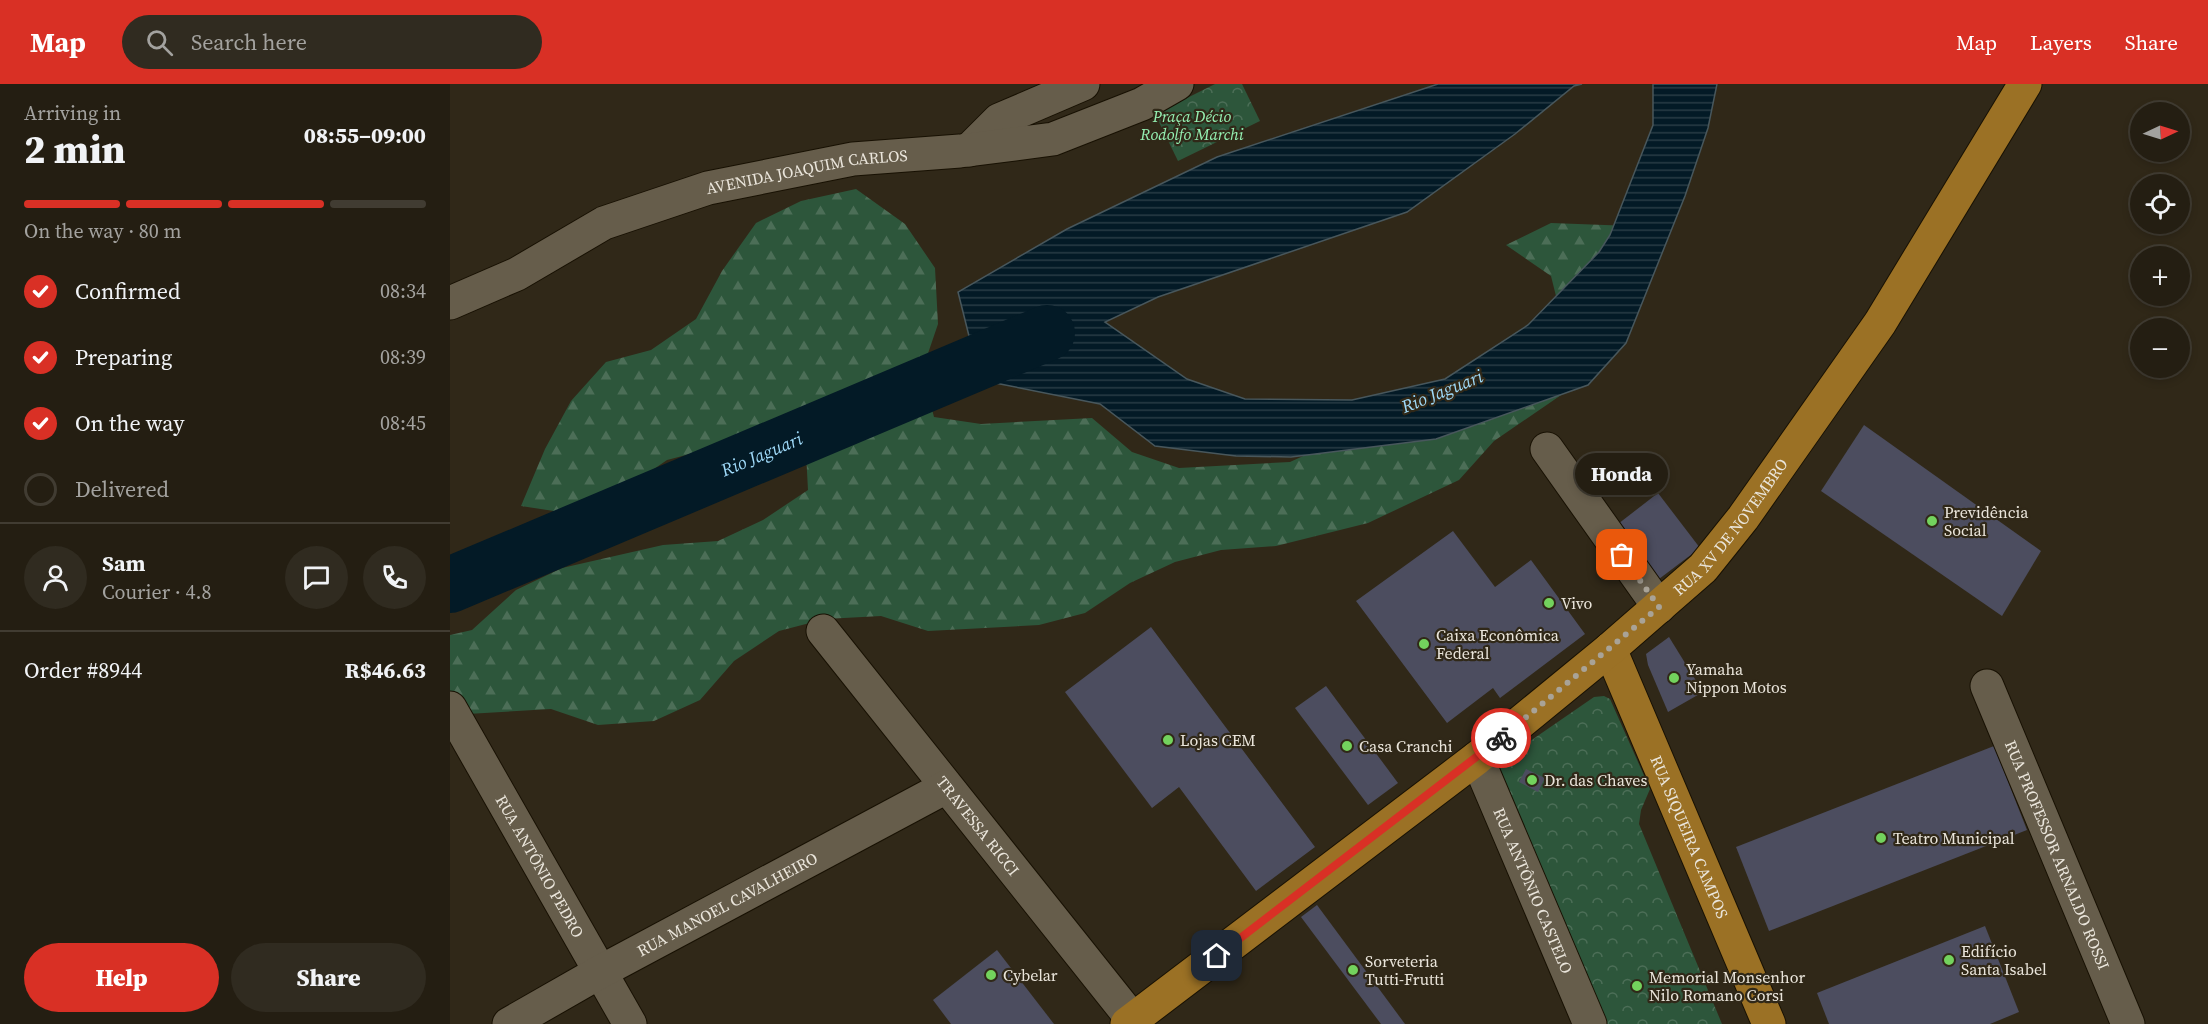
<!DOCTYPE html>
<html lang="en">
<head>
<meta charset="utf-8">
<style>
	body { margin:0; font-family:"Source Serif 4",serif; background:#302b20; color:#f1f3f6; height:100vh; display:flex; flex-direction:column; font-size:22px; white-space:nowrap }
	* { box-sizing:border-box; margin:0 }
	p { font-size:20px; color:#a3a29f }
	.icon { flex:none; width:33px; height:33px; fill:none; stroke:currentColor; stroke-width:2; stroke-linecap:round; stroke-linejoin:round }
	.map { position:relative; flex:1; overflow:hidden }
	.panel { display:flex; flex-direction:column; background:#241e12; width:450px }
	.panel>* { flex:none }
	.needle { width:39px; rotate:86deg }
	.tools { position:absolute; left:1680px; top:18px; display:grid; gap:12px }
	.tools a { display:grid; place-items:center; width:60px; height:60px; border-radius:50%; background:#241e12; box-shadow:0 3px 9px #0003,0 0 0 2px #413c32; font-size:30px }
	.pin { position:absolute; display:grid; place-items:center; width:51px; height:51px; color:#fff; margin:-26px; border-radius:12px; box-shadow:0 3px 9px #0006 }
	.courier { position:absolute; display:grid; place-items:center; width:60px; height:60px; margin:-30px; border:4px solid #d93025; border-radius:50%; background:#fff; color:#222; box-shadow:0 2px 8px #0007 }
	.bubble { position:absolute; height:42px; border-radius:21px; background:#241e12; box-shadow:0 3px 9px #0003,0 0 0 2px #413c32; font-size:20px; font-weight:800; line-height:42px; text-align:center }
	.headline em { font-style:normal; font-weight:800 }
	.headline div { display:flex; flex-direction:column-reverse }
	.headline { display:flex; align-items:center; justify-content:space-between; height:102px; padding:0 24px }
	h1 { font-size:39px; font-weight:800; line-height:45px }
	.bar { display:grid; grid-template-columns:repeat(4,1fr); gap:9px 6px; align-content:center; height:72px; padding:0 24px }
	.bar i { height:8px; border-radius:4px; background:#413c32 }
	.bar .on { background:#d93025 }
	.bar p { grid-column:span 4 }
	.line { display:flex; align-items:center; gap:15px; padding:0 24px; border-top:2px solid #413c32 }
	.line div { flex:1 }
	.round { display:grid; place-items:center; flex:none; width:63px; height:63px; border-radius:32px; background:#302b20 }
	ol { padding:0 24px; list-style:none }
	li { display:flex; align-items:center; gap:18px; height:66px }
	li p { margin-inline-start:auto }
	li .icon { padding:6px; border-radius:50%; background:#d93025; color:#fff; stroke-width:4 }
	li:last-child { color:#a3a29f }
	li i { width:33px; height:33px; border:3px solid #413c32; border-radius:50% }
	.primary-button { display:flex; gap:12px; margin-top:auto; padding:12px 24px }
	.primary-button a { flex:1; height:69px; border-radius:36px; background:#d93025; color:#fff; font-size:24px; font-weight:800; line-height:69px; text-align:center }
	.primary-button a+a { background:#302b20; color:#f1f3f6 }
	header { display:flex; align-items:center; gap:36px; box-sizing:border-box; height:84px; padding:0 30px; background:#d93025; color:#fff }
	header strong { font-size:28px }
	nav { display:flex; gap:33px; margin-inline-start:auto; font-size:21px }
	.search { width:420px; height:54px; background:#302b20; display:flex; align-items:center; gap:15px; box-sizing:border-box; padding:0 21px; border-radius:33px; color:#a3a29f; font-size:22px }
	main { display:flex; flex:1; min-height:0 }
	.map>svg:first-child { display:block }
	.forest { fill:url(#forest-firs) }
	.park { fill:url(#park-crowns) }
	.water { fill:url(#water-rules); stroke:#48575c; stroke-width:1.5 }
	.lines { fill:none; stroke-linecap:round; stroke-linejoin:round }
	.river { stroke:#031a26; stroke-width:56 }
	.building { fill:#4c4d5f }
	.minor-casing { stroke:#181103; stroke-width:35 }
	.major-casing { stroke:#181103; stroke-width:35 }
	.minor { stroke:#665d4b; stroke-width:33 }
	.major { stroke:#9b7125; stroke-width:33 }
	.done { stroke:#a9a397; stroke-width:6; stroke-dasharray:0 10.8 }
	.route { stroke:#d93025; stroke-width:8 }
	.poi-dot { fill:#73d25d; stroke:#302818; stroke-width:2 }
	.labels { text-anchor:middle; dominant-baseline:central; stroke-width:4.5; stroke-linejoin:round; paint-order:stroke }
	.park-label { font-size:16px; font-style:italic; fill:#95f1b3; stroke:#302818 }
	.street-label { font-size:16px; fill:#eae5db; stroke:#302818 }
	.poi-label { font-size:16px; fill:#eae5db; stroke:#302818; text-anchor:start }
	.water-label { font-size:18px; font-style:italic; fill:#9fdaf9; stroke:#302818 }
</style>
</head>
<body>
<header>
<strong>Map</strong>
<div class="search"><svg class="icon" aria-label="search" viewBox="0 0 24 24"><circle cx="10" cy="10" r="6"/><path d="M15 15l6 6"/></svg>Search here</div>
<nav><a>Map</a><a>Layers</a><a>Share</a></nav>
</header>
<main>
<section class="panel">
<div class="headline"><div><h1>2 min</h1><p>Arriving in</p></div><em>08:55–09:00</em></div>
<div class="bar"><i class="on"></i><i class="on"></i><i class="on"></i><i></i><p>On the way · 80 m</p></div>
<ol>
<li><svg class="icon" aria-label="check" viewBox="0 0 24 24"><path d="M5 12l5 5 9-10"/></svg>Confirmed<p>08:34</p></li>
<li><svg class="icon" aria-label="check" viewBox="0 0 24 24"><path d="M5 12l5 5 9-10"/></svg>Preparing<p>08:39</p></li>
<li><svg class="icon" aria-label="check" viewBox="0 0 24 24"><path d="M5 12l5 5 9-10"/></svg>On the way<p>08:45</p></li>
<li><i></i>Delivered</li>
</ol>
<div class="line" style="height:108px"><a class="round"><svg class="icon" aria-label="person" viewBox="0 0 24 24"><circle cx="12" cy="8" r="4"/><path d="M4 21q1-7 8-7t8 7"/></svg></a><div><b>Sam</b><p>Courier · 4.8</p></div><a class="round"><svg class="icon" aria-label="chat" viewBox="0 0 24 24"><path d="M4 5h16v11H9l-5 4z"/></svg></a><a class="round"><svg class="icon" aria-label="phone" viewBox="0 0 24 24"><path d="M5 4h4l2 5-3 2q2 4 5 5l2-3 5 2v4C11 20 4 13 5 4z"/></svg></a></div>
<div class="line" style="height:78px"><div>Order #8944</div><b>R$46.63</b></div>
<div class="primary-button"><a>Help</a><a>Share</a></div>
</section>
<div class="map">
<svg width="1758" height="940" viewBox="0 0 1758 940">
	<defs>
		<pattern id="forest-firs" width="22" height="20" patternUnits="userSpaceOnUse" patternTransform="scale(1.5)"><rect width="22" height="20" fill="#2d563b"/><path d="M5 1l3.5 6h-7zM16 11l3.5 6h-7z" fill="#4c6e57"/></pattern>
		<pattern id="park-crowns" width="20" height="18" patternUnits="userSpaceOnUse" patternTransform="scale(1.5)"><rect width="20" height="18" fill="#2d563b"/><path d="M2 6a3 3 0 1 1 6 0M12 15a3 3 0 1 1 6 0" fill="none" stroke="#4c6e57"/></pattern>
		<pattern id="water-rules" width="6" height="5" patternUnits="userSpaceOnUse" patternTransform="scale(1.5)"><rect width="6" height="5" fill="#031a26"/><path d="M0 2.5h6" fill="none" stroke="#283b45"/></pattern>
	</defs>
	<rect width="100%" height="100%" fill="#302818"/>
	<path class="forest" d="M406,105L455,140L485,184L488,240L472,287L484,333L531,340L642,334L682,368L729,384L840,378L886,357L1113,240L1101,192L1056,161L1101,139L1208,143L1133,296L1044,357L1009,396L918,439L826,462L771,466L725,478L680,499L635,529L589,541L478,547L431,532L375,535L329,547L284,577L250,616L204,637L148,641L101,625L0,631V551L22,546L66,506L112,484L213,461L268,457L313,436L358,406L355,350L308,343L263,364L217,376L172,407L117,429L71,422L95,365L121,317L156,278L201,266L246,235L272,187L306,139L351,117Z"/>
	<g class="park">
		<path d="M765,0H792L810,37L728,77L705,30Z"/>
		<path d="M1154,612L1160,615L1200,705L1191,726L1189,740L1272,940H1154L1047,687L1051,677L1144,613Z"/>
	</g>
	<path class="water" d="M988,0H1132L1124,2L1065,50L957,128L708,213L655,238L737,295L795,315L902,316L995,295L1078,241L1149,168L1160,151L1203,41V0H1267L1258,44L1235,112L1176,259L1138,301L986,355L841,373L786,372L705,362L650,320L530,296L508,208L617,145L767,73Z"/>
	<g class="lines">
		<path class="river" id="s1" d="M0,501L597,249"/>
	</g>
	<g class="building">
		<path d="M1414,341L1591,467L1552,532L1371,407Z"/>
		<path d="M1208,409L1250,464L1209,495L1168,440Z"/>
		<path d="M1003,447L1045,503L1081,476L1135,550L1050,614L1043,604L997,639L906,517Z"/>
		<path d="M701,543L865,763L806,807L729,703L702,724L615,608Z"/>
		<path d="M1219,553L1253,608L1218,628L1198,581L1196,570Z"/>
		<path d="M876,602L948,699L918,721L845,624Z"/>
		<path d="M1544,662L1577,746L1319,847L1286,763Z"/>
		<path d="M1076,685L1095,694L1088,708L1069,698Z"/>
		<path d="M867,821L955,940H931L851,833Z"/>
		<path d="M1535,842L1569,928L1540,940H1379L1367,909Z"/>
		<path d="M547,866L604,940H501L483,916Z"/>
	</g>
	<g class="lines">
		<defs>
			<g id="minor">
				<path d="M519,66L549,36L633,0"/>
				<path id="s2" d="M0,219L67,190L154,139L258,104L403,75L510,67L603,55L692,20L727,0"/>
				<path d="M1097,365L1209,523"/>
				<path id="s3" d="M373,547L683,936"/>
				<path id="s4" d="M1537,602L1678,940"/>
				<path id="s5" d="M0,624L180,940"/>
				<path id="s6" d="M1027,674L1140,940"/>
				<path id="s7" d="M59,940L150,888L496,703"/>
			</g>
			<g id="major">
				<path id="s8" d="M1160,565L1319,940"/>
				<path id="s9" d="M677,940L1027,674L1160,565L1253,484L1293,434L1430,239L1575,0"/>
			</g>
		</defs>
		<use href="#minor" class="minor-casing"/>
		<use href="#major" class="major-casing"/>
		<use href="#minor" class="minor"/>
		<use href="#major" class="major"/>
	</g>
	<g class="lines">
		<path class="done" d="M1051,654L1209,523L1172,471"/>
		<path class="route" d="M767,872L1051,654"/>
	</g>
	<g class="poi-dot">
		<circle cx="1482" cy="437" r="6"/>
		<circle cx="1099" cy="519" r="6"/>
		<circle cx="974" cy="560" r="6"/>
		<circle cx="1224" cy="594" r="6"/>
		<circle cx="718" cy="656" r="6"/>
		<circle cx="897" cy="662" r="6"/>
		<circle cx="1082" cy="696" r="6"/>
		<circle cx="1431" cy="754" r="6"/>
		<circle cx="1499" cy="876" r="6"/>
		<circle cx="903" cy="886" r="6"/>
		<circle cx="541" cy="891" r="6"/>
		<circle cx="1187" cy="902" r="6"/>
	</g>
	<g class="labels">
		<g class="park-label">
			<text x="742" y="32">Praça Décio<tspan x="742" dy="18">Rodolfo Marchi</tspan></text>
		</g>
		<g class="street-label">
			<text stroke="none"><textPath href="#s2" startOffset="384">AVENIDA JOAQUIM CARLOS</textPath></text>
			<text stroke="none"><textPath href="#s9" startOffset="784">RUA XV DE NOVEMBRO</textPath></text>
			<text stroke="none"><textPath href="#s3" startOffset="249">TRAVESSA RICCI</textPath></text>
			<text stroke="none"><textPath href="#s8" startOffset="204">RUA SIQUEIRA CAMPOS</textPath></text>
			<text stroke="none"><textPath href="#s4" startOffset="183">RUA PROFESSOR ARNALDO ROSSI</textPath></text>
			<text stroke="none"><textPath href="#s5" startOffset="182">RUA ANTÔNIO PEDRO</textPath></text>
			<text stroke="none"><textPath href="#s6" startOffset="144">RUA ANTÔNIO CASTELO</textPath></text>
			<text stroke="none"><textPath href="#s7" startOffset="249">RUA MANOEL CAVALHEIRO</textPath></text>
		</g>
		<g class="poi-label">
			<text x="1494" y="428">Previdência<tspan x="1494" dy="18">Social</tspan></text>
			<text x="1111" y="519">Vivo</text>
			<text x="986" y="551">Caixa Econômica<tspan x="986" dy="18">Federal</tspan></text>
			<text x="1236" y="585">Yamaha<tspan x="1236" dy="18">Nippon Motos</tspan></text>
			<text x="730" y="656">Lojas CEM</text>
			<text x="909" y="662">Casa Cranchi</text>
			<text x="1094" y="696">Dr. das Chaves</text>
			<text x="1443" y="754">Teatro Municipal</text>
			<text x="1511" y="867">Edifício<tspan x="1511" dy="18">Santa Isabel</tspan></text>
			<text x="915" y="877">Sorveteria<tspan x="915" dy="18">Tutti-Frutti</tspan></text>
			<text x="553" y="891">Cybelar</text>
			<text x="1199" y="893">Memorial Monsenhor<tspan x="1199" dy="18">Nilo Romano Corsi</tspan></text>
		</g>
		<g class="water-label">
			<text transform="translate(992 307) rotate(-22)">Rio Jaguari</text>
			<text stroke="none"><textPath href="#s1" startOffset="338">Rio Jaguari</textPath></text>
		</g>
	</g>
</svg>
<div class="tools">
<a><svg class="needle" viewBox="-14 -14 28 28"><path d="M0-13l5 13h-10z" fill="#e53935"/><path d="M0 13l5-13h-10z" fill="#a3a29f"/></svg></a>
<a><svg class="icon" aria-label="locate" viewBox="0 0 24 24"><circle cx="12" cy="12" r="6"/><path d="M12 2v4M12 18v4M2 12h4M18 12h4"/></svg></a>
<a>+</a>
<a>−</a>
</div>
<div class="pin" style="left:1172px;top:471px;background:#ea580c"><svg class="icon" aria-label="bag" viewBox="0 0 24 24"><path d="M5 8h14l-1 12H6zM9 8a3 3 0 0 1 6 0"/></svg></div>
<div class="pin" style="left:767px;top:872px;background:#1f2937"><svg class="icon" aria-label="home" viewBox="0 0 24 24"><path d="M3 11l9-7 9 7M6 9v11h12V9"/></svg></div>
<div class="courier" style="left:1051px;top:654px"><svg class="icon" aria-label="bike" viewBox="0 0 24 24"><circle cx="6" cy="16" r="4"/><circle cx="18" cy="16" r="4"/><path d="M6 16l4-8h5l3 8M10 8l3 8H6M13 5h3"/></svg></div>
<div class="bubble" style="left:1125px;top:369px;width:93px">Honda</div>
</div>
</main>
</body>
</html>
